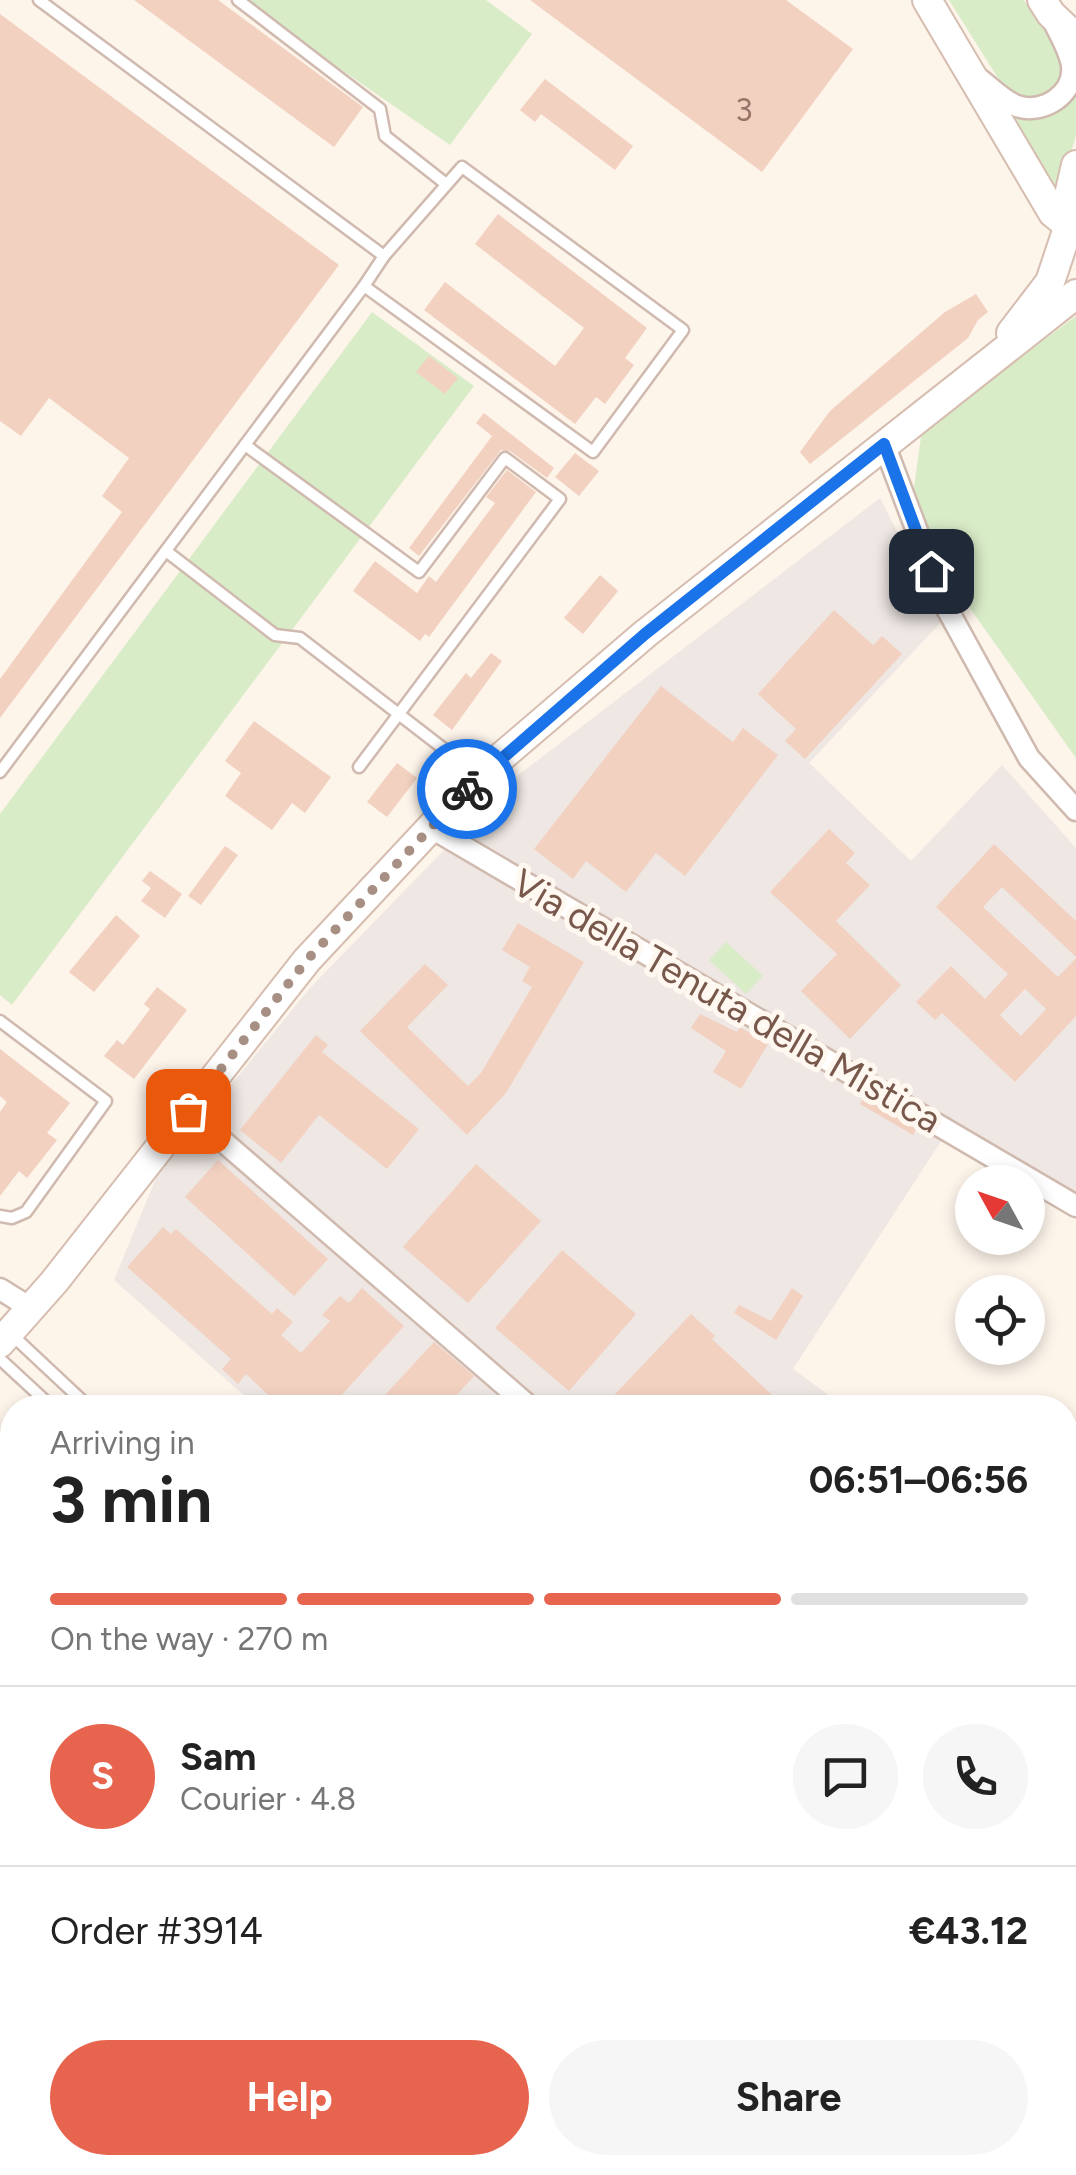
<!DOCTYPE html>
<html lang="en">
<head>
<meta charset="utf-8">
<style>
	body { margin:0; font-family:Figtree,sans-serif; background:#f6f6f6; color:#222; height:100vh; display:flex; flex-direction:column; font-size:38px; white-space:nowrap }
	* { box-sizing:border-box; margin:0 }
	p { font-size:32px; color:#767676 }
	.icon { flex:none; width:55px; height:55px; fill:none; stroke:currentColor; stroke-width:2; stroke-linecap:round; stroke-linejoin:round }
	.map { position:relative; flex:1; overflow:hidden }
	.side { position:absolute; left:0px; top:1395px; width:1078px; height:780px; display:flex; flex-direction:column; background:#fff; border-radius:40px 40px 0 0; box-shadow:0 5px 15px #0003 }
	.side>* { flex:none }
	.needle { width:65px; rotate:310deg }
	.buttons { position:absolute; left:955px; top:1165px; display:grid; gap:20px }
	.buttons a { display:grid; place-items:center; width:90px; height:90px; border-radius:50%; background:#fff; box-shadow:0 5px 15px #0003; font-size:50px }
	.pin { position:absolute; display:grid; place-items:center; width:85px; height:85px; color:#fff; margin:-42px; border-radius:20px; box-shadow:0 5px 15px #0006 }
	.courier { position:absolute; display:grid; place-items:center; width:100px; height:100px; margin:-50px; border:8px solid #1a73e8; border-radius:50%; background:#fff; color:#222; box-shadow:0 2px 12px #0007 }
	.headline em { font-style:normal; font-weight:700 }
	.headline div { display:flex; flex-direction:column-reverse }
	.headline { display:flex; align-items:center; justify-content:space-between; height:170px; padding:0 50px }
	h1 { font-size:65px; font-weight:700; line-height:75px }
	.bar { display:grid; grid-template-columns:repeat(4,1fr); gap:15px 10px; align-content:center; height:120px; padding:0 50px }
	.bar i { height:12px; border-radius:8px; background:#e0e0e0 }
	.bar .current { background:#e7644f }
	.bar p { grid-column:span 4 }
	.line { display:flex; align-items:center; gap:25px; padding:0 50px; border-top:2px solid #e0e0e0 }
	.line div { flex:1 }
	.round { display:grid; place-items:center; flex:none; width:105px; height:105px; border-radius:52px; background:#f6f6f6 }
	.action { display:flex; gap:20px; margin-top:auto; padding:20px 50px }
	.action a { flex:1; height:115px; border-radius:60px; background:#e7644f; color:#fff; font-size:40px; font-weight:700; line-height:115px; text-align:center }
	.action a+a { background:#f6f6f6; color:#222 }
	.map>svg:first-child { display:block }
	.industrial { fill:#eee7e3 }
	.green { fill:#d9ecc8 }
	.building { fill:#f3d1c1; fill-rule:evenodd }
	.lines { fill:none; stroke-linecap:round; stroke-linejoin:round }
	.lane-casing { stroke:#d0baaf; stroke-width:15 }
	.street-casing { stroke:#d0baaf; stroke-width:25 }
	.secondary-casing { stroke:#d6bdaf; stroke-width:32 }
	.lane { stroke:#fff; stroke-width:10 }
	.street { stroke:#fff; stroke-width:20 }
	.secondary { stroke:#fff; stroke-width:28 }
	.done { stroke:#a78f83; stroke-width:10; stroke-dasharray:0 18 }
	.route { stroke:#1a73e8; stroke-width:12 }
	.labels { text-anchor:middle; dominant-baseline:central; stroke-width:10; stroke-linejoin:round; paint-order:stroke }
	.number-label { font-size:32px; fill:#987669 }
	.street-label { font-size:38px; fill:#79584c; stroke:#fff8f1 }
</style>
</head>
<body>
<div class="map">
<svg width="1076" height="2175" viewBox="0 0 1076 2175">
	<rect width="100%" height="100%" fill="#fdf4ea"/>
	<g class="industrial">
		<path d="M880,498L942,621L809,763L911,861L1002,765L1076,848V1193L949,1129L793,1369L845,1407H257L114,1280L157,1176L310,988L512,780Z"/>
		<path d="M0,1649L12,1660V2162L382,2163L369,2175H0Z"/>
	</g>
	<g class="green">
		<path d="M241,0H486L532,34L450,145Z"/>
		<path d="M949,0H1024L1061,53L1064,77L1050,95L1024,100L1006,91Z"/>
		<path d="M1076,86V136L1060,187H1057L1041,168L1005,108Z"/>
		<path d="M372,312L474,386L12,1005L0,995V814Z"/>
		<path d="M1076,316V758L957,590L913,494L922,430Z"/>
		<path d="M726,942L763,976L746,994L709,960Z"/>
		<path d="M1076,1546V1628L1065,1618V1557Z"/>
	</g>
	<g class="building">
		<path d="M134,0H218L363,107L334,147Z"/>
		<path d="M530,0H786L853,49L762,172Z"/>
		<path d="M0,14L339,265L0,718V679L122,512L102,496L129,458L49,398L21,436L0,421Z"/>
		<path d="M545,79L633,146L615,170L541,114L535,122L520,110Z"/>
		<path d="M498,214L647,328L625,358L634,365L605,404L596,397L575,424L424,310L445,282L555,366L584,328L475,244Z"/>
		<path d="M976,294L988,312L978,320L968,338L810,464L800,452L830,411L945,312Z"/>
		<path d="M429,356L458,378L445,394L416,372Z"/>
		<path d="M484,413L554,468L547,478L510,451L501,450L419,556L409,548L492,436L476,423Z"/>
		<path d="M575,453L599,471L579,496L555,477Z"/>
		<path d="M507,470L536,492L429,637L425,634L420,641L353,591L375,561L417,593L429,576L436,582L495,503L486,497Z"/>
		<path d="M600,575L618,591L583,634L564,618Z"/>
		<path d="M834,610L873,645L882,636L902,654L805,759L785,741L796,729L758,694Z"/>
		<path d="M491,653L502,661L452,730L433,715L466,673L471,678Z"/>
		<path d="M661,686L733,742L743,728L778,755L685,876L656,853L626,892L586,861L573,879L534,849Z"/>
		<path d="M254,721L331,777L305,813L292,803L272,830L225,796L241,773L225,761Z"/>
		<path d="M397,763L417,778L387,817L367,802Z"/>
		<path d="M829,829L855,853L846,863L870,885L836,921L901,985L850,1039L801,991L837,954L770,892Z"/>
		<path d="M994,844L1076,921V957L1002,887L983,907L1058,977L1076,958V1016L1015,1082L942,1013L935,1020L916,1002L951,966L985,999L1008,974L936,907ZM1025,989L1046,1009L1021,1036L1000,1015Z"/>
		<path d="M225,846L238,855L201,905L188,896Z"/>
		<path d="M150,871L182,894L165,918L141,901L151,888L142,881Z"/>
		<path d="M116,915L140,936L94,992L69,972Z"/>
		<path d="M518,923L584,962L506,1093L467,1135L360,1031L425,964L448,985L407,1027L468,1086L481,1073L532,987L522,981L530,967L502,950Z"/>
		<path d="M157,987L187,1010L134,1079L104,1056L117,1040L123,1045L150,1009L144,1004Z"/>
		<path d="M700,1014L737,1032L740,1027L768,1044L741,1089L713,1072L726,1051L691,1028Z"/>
		<path d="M316,1035L328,1045L322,1052L419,1129L387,1169L319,1115L281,1163L240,1130Z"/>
		<path d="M0,1049L70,1103L47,1133L57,1140L27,1178L19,1171L0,1196V1112L7,1102L0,1096Z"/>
		<path d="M864,1097L917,1129L913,1135L860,1104Z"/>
		<path d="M218,1160L328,1259L294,1296L185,1197Z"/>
		<path d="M476,1164L541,1221L468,1303L403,1247Z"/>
		<path d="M163,1227L171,1234L176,1229L272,1314L277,1308L293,1322L281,1335L301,1353L330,1321L322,1315L340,1296L349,1303L362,1288L404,1326L330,1408H282L246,1374L238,1384L222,1369L231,1359L127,1267Z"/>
		<path d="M562,1250L636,1314L569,1391L495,1328Z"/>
		<path d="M792,1288L803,1296L776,1340L734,1313L739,1305L771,1321Z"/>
		<path d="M691,1314L715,1336L712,1339L786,1408H602Z"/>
		<path d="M434,1342L474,1376L445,1408H373Z"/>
	</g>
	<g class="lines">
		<defs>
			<g id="lane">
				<path d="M39,0L384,256"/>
				<path d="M238,0L380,109L385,136L446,184"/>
				<path d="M462,167L683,330L593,452L364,286L384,256Z"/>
				<path d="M245,445L419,572L505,458L560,499L359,767"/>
				<path d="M166,551L275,635L300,638L479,776"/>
				<path d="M0,772L364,286"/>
				<path d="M0,1021L106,1101L26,1212L12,1218L0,1216"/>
				<path d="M10,1333L90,1408"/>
				<path d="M0,1359L53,1408"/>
				<path d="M306,2175L317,2162"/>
				<path d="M366,2175L377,2162"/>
			</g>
			<g id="street">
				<path d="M978,78C990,87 1003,101 1017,106C1043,115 1075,94 1072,66C1070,51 1060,35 1054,22"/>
				<path d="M884,444L945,605L1029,758L1076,810"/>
				<path d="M430,827L1076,1206"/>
				<path d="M188,1111L531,1408"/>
				<path d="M0,1289L32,1309"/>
				<path d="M0,1957L12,1968"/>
			</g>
			<g id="secondary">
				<path d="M927,0L1053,213L1068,225"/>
				<path d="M1042,0L1051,14L1076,38"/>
				<path d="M1070,232L1067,204L1076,165"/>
				<path d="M1011,333L1050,282L1068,228"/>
				<path d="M0,1343L54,1282L307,960L479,776L645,634L1076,294"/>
				<path d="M1065,1473L1076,1462"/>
				<path d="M1065,1508L1076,1498"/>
				<path d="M405,2175L417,2162"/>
				<path d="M433,2175L444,2162"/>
			</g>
		</defs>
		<use href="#lane" class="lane-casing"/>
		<use href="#street" class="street-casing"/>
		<use href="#secondary" class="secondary-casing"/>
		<use href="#lane" class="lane"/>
		<use href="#street" class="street"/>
		<use href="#secondary" class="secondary"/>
	</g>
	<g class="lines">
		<path class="done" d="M188,1111L307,960L467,789"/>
		<path class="route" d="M467,789L645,634L884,444L931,571"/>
	</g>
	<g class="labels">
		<g class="number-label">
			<text x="744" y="110">3</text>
		</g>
		<g class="street-label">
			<text transform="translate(727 1001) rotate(30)">Via della Tenuta della Mistica</text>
		</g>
	</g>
</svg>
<div class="buttons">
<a><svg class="needle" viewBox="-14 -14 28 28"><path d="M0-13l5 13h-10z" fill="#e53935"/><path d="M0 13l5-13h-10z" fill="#767676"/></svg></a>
<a><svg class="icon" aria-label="locate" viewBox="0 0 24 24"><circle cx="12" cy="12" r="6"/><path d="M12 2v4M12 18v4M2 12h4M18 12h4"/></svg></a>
</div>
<div class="pin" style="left:188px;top:1111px;background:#ea580c"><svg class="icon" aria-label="bag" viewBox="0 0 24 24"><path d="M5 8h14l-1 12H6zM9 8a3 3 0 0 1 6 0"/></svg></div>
<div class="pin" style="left:931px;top:571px;background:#1f2937"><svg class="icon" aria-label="home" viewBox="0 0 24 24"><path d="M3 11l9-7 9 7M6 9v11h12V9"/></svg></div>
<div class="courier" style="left:467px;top:789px"><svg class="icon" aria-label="bike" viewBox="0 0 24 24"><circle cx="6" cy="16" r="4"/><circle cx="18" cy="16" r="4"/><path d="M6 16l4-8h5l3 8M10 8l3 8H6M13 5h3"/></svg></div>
<section class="side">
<div class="headline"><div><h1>3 min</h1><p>Arriving in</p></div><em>06:51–06:56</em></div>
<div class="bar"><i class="current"></i><i class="current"></i><i class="current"></i><i></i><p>On the way · 270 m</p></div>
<div class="line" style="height:180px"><b class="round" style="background:#e7644f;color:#fff">S</b><div><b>Sam</b><p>Courier · 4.8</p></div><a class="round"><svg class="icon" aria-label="chat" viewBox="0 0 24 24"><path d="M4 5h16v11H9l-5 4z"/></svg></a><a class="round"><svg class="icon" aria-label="phone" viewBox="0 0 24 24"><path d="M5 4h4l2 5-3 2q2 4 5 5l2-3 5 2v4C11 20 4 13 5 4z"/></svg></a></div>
<div class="line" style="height:130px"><div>Order #3914</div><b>€43.12</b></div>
<div class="action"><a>Help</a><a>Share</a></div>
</section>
</div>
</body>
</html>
